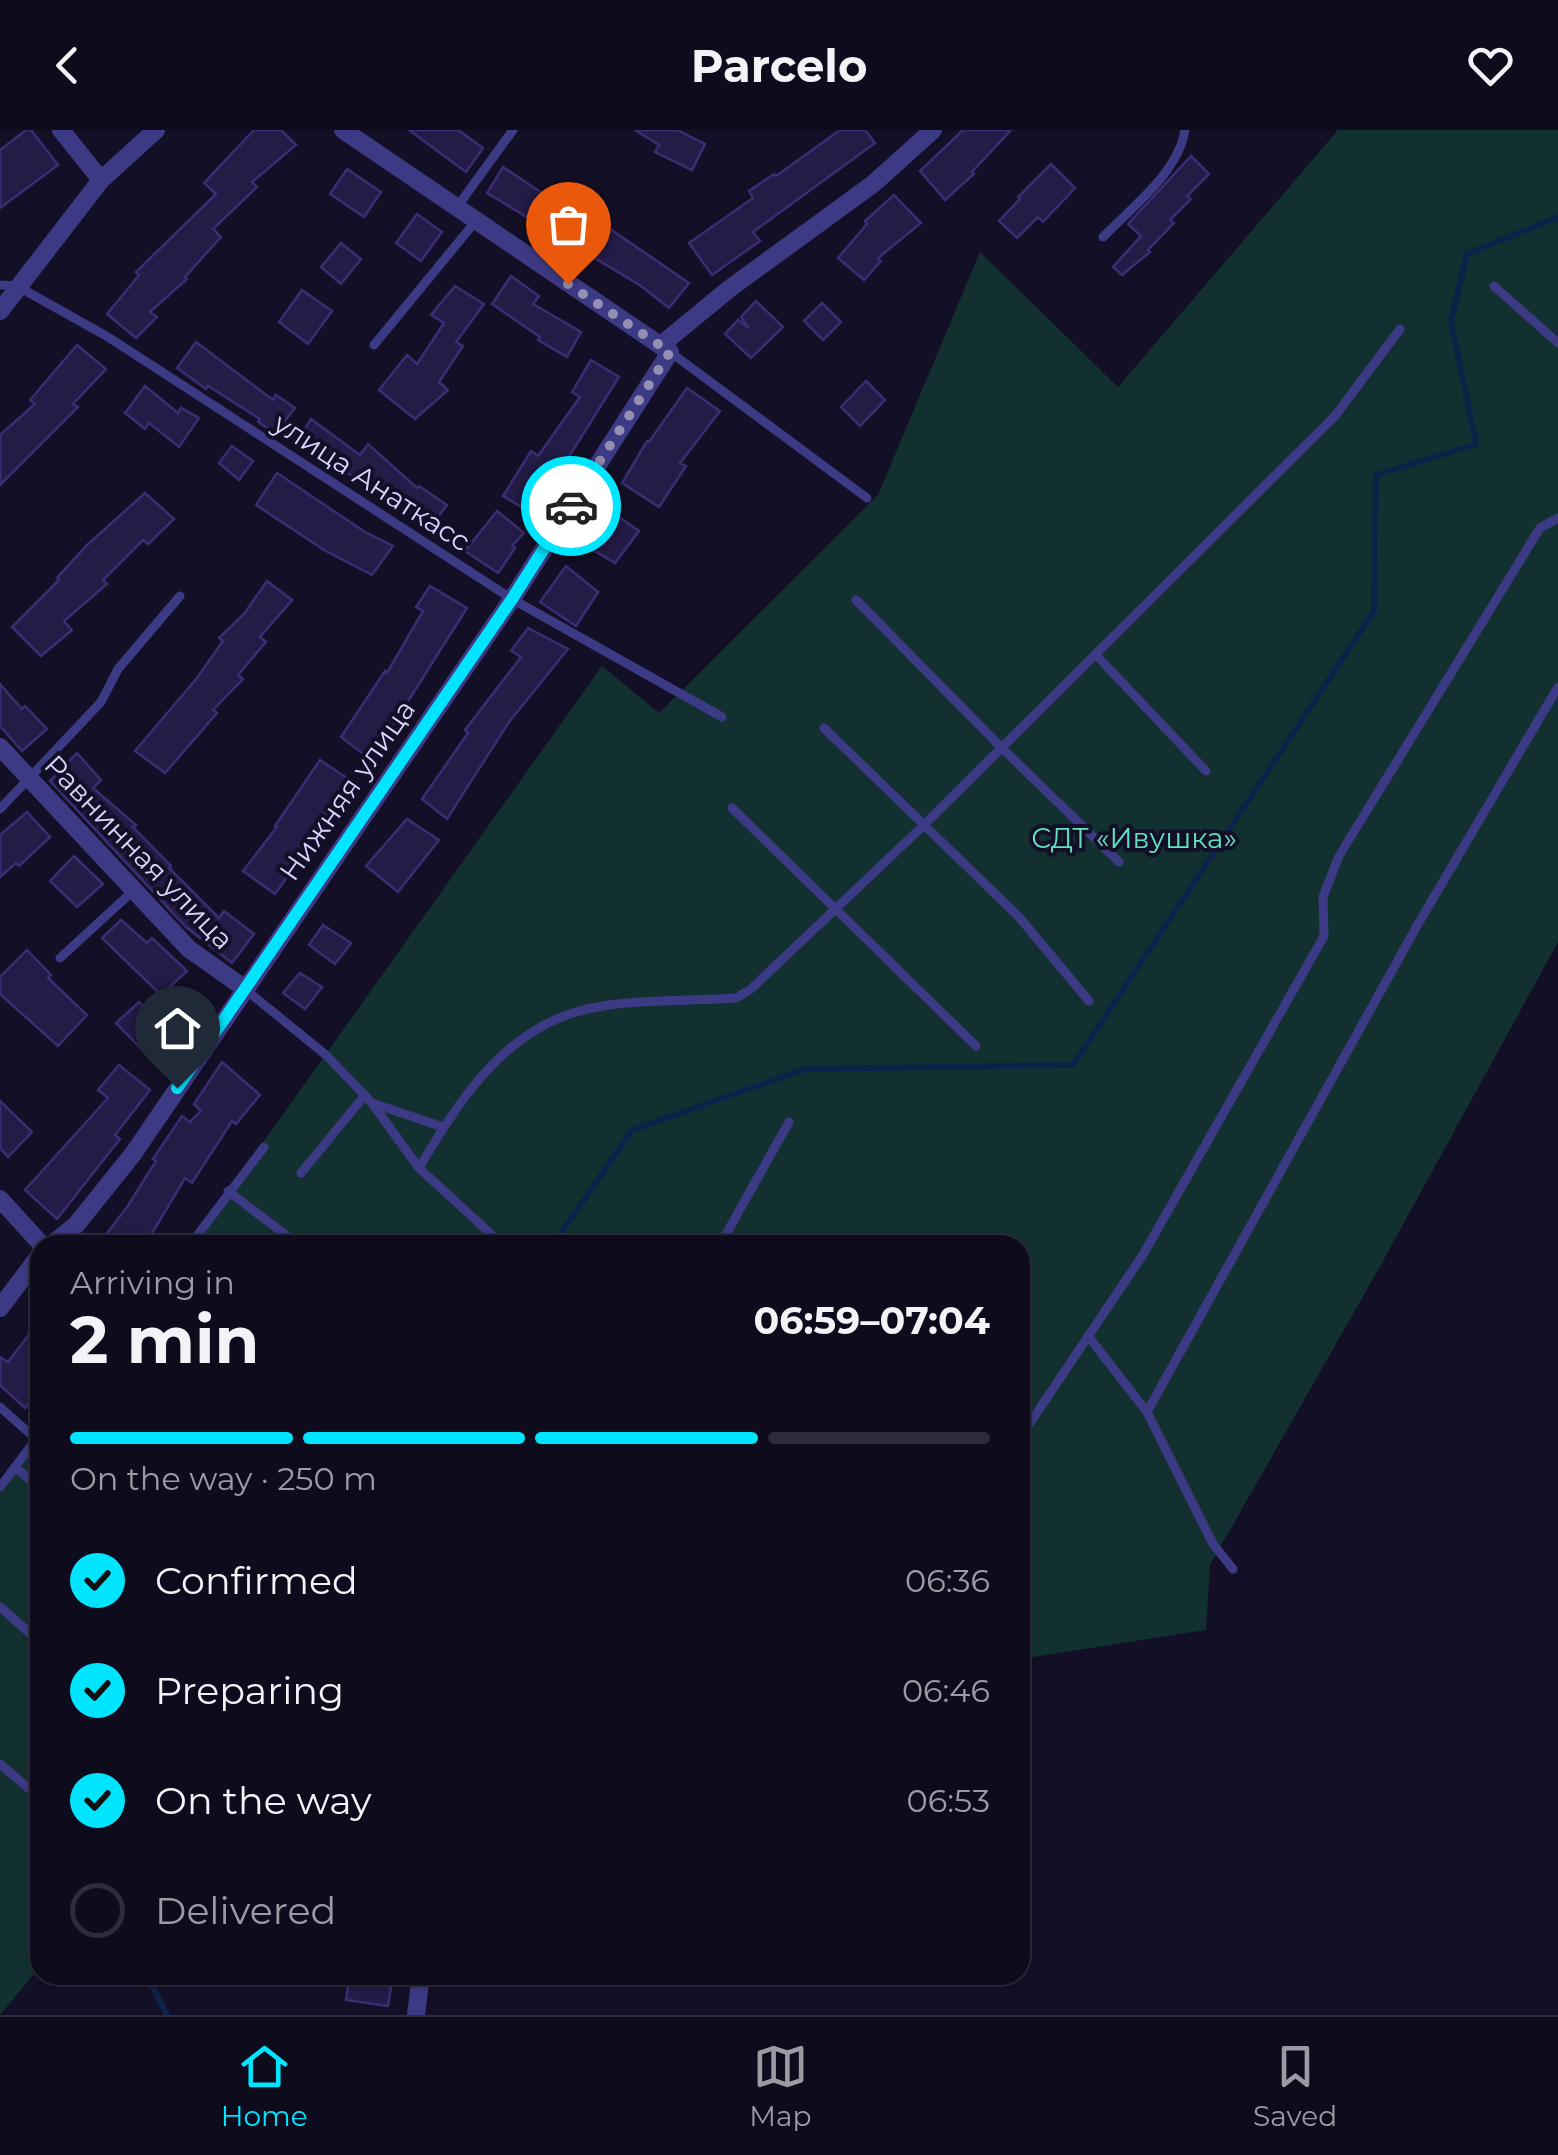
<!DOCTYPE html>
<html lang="en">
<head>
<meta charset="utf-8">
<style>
	body { margin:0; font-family:Montserrat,sans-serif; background:#171425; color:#f1f3f6; height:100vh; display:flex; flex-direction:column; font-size:38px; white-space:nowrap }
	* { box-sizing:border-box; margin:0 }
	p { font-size:32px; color:#9b9ba3 }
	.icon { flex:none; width:55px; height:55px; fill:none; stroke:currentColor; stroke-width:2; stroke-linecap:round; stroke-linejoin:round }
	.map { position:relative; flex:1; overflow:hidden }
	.drawer { position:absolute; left:30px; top:1105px; width:1000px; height:750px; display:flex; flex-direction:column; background:#0e0b1c; border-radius:30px; box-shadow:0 2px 8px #0004,0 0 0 2px #2e2b3b }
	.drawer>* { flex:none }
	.pin { position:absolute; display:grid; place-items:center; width:85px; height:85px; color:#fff; margin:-102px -42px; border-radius:50% 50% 50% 0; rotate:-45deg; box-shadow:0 0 10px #0007 }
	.pin .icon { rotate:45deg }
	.courier { position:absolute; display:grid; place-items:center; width:100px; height:100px; margin:-50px; border:8px solid #00e5ff; border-radius:50%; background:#fff; color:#222; box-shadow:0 2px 12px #0007 }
	.head em { font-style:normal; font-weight:700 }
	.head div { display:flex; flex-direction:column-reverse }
	.head { display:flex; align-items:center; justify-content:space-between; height:170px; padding:0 40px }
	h1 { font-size:65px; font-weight:700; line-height:75px }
	.bar { display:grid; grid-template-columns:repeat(4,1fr); gap:15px 10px; align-content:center; height:120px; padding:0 40px }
	.bar i { height:12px; border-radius:8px; background:#2e2b3b }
	.bar .selected { background:#00e5ff }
	.bar p { grid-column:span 4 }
	ol { padding:0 40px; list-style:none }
	li { display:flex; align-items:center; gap:30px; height:110px }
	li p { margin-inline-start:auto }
	li .icon { padding:10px; border-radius:50%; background:#00e5ff; color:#111; stroke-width:4 }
	li:last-child { color:#9b9ba3 }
	li i { width:55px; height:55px; border:5px solid #2e2b3b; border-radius:50% }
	header { display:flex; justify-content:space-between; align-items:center; height:130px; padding:0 40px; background:#0e0b1c; font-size:45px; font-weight:700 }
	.dock { display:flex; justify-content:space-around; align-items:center; height:140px; border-top:2px solid #2e2b3b; background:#0e0b1c; font-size:28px; color:#9b9ba3 }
	.dock a { display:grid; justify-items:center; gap:5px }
	.dock .selected { color:#00e5ff }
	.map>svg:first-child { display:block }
	.green { fill:#12302f }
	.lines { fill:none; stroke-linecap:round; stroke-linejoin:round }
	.stream { stroke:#0c2248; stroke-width:6 }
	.building { fill:#241b47; stroke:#3b2d73; stroke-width:2.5 }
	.service { stroke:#3d3a85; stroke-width:9 }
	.minor { stroke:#3d3a85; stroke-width:18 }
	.done { stroke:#948fb3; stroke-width:10; stroke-dasharray:0 18 }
	.route { stroke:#00e5ff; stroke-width:12 }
	.labels { text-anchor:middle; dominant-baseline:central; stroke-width:8; stroke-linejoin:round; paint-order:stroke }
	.street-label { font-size:28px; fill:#d9d4ff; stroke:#130f26 }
	.park-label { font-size:28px; fill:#5fe0c0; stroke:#130f26 }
</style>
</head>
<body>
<header><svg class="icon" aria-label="back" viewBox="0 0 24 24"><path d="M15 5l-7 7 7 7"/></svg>Parcelo<svg class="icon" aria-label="heart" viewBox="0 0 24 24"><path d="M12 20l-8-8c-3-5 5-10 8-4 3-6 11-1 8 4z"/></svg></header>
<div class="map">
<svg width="1558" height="1885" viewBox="0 0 1558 1885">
	<rect width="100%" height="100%" fill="#130f26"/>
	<g class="green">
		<path d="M1338,0H1558V812L1377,1142L1210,1435L1206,1500L1020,1529V1115H190L602,536L659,583L878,365L980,122L1118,257Z"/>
		<path d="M40,1304V1799L30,1813L40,1837L0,1885V1357Z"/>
	</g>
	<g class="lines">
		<g class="stream">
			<path d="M553,1115L632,1000L805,939L1073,935L1374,481L1376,345L1476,314L1451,191L1467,124L1558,87"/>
			<path d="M134,1845L153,1857L167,1885"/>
		</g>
	</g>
	<g class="building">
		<path d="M26,0H31L58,35L0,78V20Z"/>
		<path d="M254,0H281L296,15L252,52L257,57L213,99L221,107L185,147L187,149L150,182L157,187L136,208L107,184L139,145L136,142L216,64L204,53Z"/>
		<path d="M409,0H458L483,18L466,42Z"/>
		<path d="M635,0H677L705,14L692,40L655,22L659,15Z"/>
		<path d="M840,0H865L875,13L753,102L760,111L712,145L689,113L753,68L749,61L774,44L776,46Z"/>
		<path d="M963,0H1011L972,42L974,44L945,70L920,41Z"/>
		<path d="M1191,26L1209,44L1187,66L1191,69L1170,90L1174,93L1148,120L1150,122L1122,145L1113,137L1141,106L1128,94Z"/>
		<path d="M1051,34L1075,58L1043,92L1038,87L1017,108L999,91L1020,69L1018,67Z"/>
		<path d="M503,37L548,67L550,64L597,90L689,153L669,178L641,156L487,63Z"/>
		<path d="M347,39L381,62L364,87L330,64Z"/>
		<path d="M894,65L921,93L878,128L881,131L864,150L838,128L867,94L865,91Z"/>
		<path d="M417,84L442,102L421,131L396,113Z"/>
		<path d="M341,113L361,129L341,154L321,137Z"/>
		<path d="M511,146L539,166L533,174L581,202L567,227L538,210L540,207L492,174Z"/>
		<path d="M455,156L484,174L456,212L463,216L439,252L448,260L415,289L379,260L407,225L417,234L444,193L431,185Z"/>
		<path d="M302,160L332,181L308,214L279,192Z"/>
		<path d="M756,171L783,197L751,228L725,204L738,190L749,198L741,187Z"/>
		<path d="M822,173L841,192L823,210L804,191Z"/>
		<path d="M196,212L273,270L276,265L295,278L275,303L258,292L260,289L208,256L206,259L177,238Z"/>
		<path d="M77,215L106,239L73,274L78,277L0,355V305L35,274L30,270Z"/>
		<path d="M591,230L619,247L533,384L503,366L531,321L538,326L580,267L572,262Z"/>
		<path d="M866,251L885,270L860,296L841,277Z"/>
		<path d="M145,256L178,283L181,278L199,288L179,317L149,293L145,299L125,283Z"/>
		<path d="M687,258L720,281L680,333L686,336L659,377L622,353L647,311L649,312Z"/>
		<path d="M311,289L360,325L368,314L417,358L419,356L447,375L430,397L383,359L379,364L330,331L328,334L297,311Z"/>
		<path d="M232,316L253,331L239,350L219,333Z"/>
		<path d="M277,343L365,402L393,416L372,445L324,420L256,375Z"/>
		<path d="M145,363L174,389L148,414L143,410L103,450L107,454L64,491L72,500L41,526L12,497L59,450L57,448L86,416Z"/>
		<path d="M605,377L639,401L615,433L581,413Z"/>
		<path d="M497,381L524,403L512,416L515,418L498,443L465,421Z"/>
		<path d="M566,436L598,462L576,496L540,472Z"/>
		<path d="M267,451L292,470L260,507L266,512L238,545L243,549L213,580L217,583L165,643L135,621L197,548L223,511L219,508L244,484Z"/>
		<path d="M430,456L467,478L371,630L341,607L385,541L387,543L423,481L416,477Z"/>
		<path d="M528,498L568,519L509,592L447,689L422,669L468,603L465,600L521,527L511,521Z"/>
		<path d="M0,554L22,579L25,576L47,599L22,621L0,596Z"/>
		<path d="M77,623L101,650L93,658L136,695L133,697L171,736L169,738L219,788L224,781L254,804L232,833L186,797L50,651Z"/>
		<path d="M320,630L350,650L324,685L327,686L294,731L297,733L275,764L243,741L277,697L275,696Z"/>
		<path d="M27,682L50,707L19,736L16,733L0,747V705Z"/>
		<path d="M407,689L439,710L398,762L366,736Z"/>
		<path d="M74,726L103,754L77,777L50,751Z"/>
		<path d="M121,790L147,813L152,808L187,841L161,865L102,808Z"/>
		<path d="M323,795L351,813L335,834L309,815Z"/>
		<path d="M27,820L51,845L48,848L87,885L58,916L0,864V847Z"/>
		<path d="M300,843L322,857L305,879L283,863Z"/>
		<path d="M139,872L172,903L150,928L116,893Z"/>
		<path d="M222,932L260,965L236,994L232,991L192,1053L185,1048L145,1115H98L127,1077L156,1031L153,1029L182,986L190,992L201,981L194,974Z"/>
		<path d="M119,935L150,960L115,1005L120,1009L57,1089L25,1060L108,968L98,960Z"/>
		<path d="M0,971L32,1002L8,1027L0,1018Z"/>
		<path d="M40,1190V1257L25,1278L0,1255V1227L8,1232Z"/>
		<path d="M350,1845H393L388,1876L346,1870Z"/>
	</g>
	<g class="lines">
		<g class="service">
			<path d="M457,77L513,0"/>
			<path d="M1103,107C1132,77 1178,43 1185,0"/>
			<path d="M0,155L17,156L108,207L512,469L722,587"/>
			<path d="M1494,156L1558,213"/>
			<path d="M374,215L475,92"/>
			<path d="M670,222L867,368"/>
			<path d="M856,470L1002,618L1119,732"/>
			<path d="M1096,525L1206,641"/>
			<path d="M824,598L1019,787L1089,871"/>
			<path d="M732,678L976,916"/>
			<path d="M0,679L101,572L118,539L180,466"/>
			<path d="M60,828L133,761"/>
			<path d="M246,860L326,925L372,973L419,1038L503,1115"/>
			<path d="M375,974L443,997"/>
			<path d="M419,1038C461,967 509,892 597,877C642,869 691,871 736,868L751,859L925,694L1335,286L1400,199"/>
			<path d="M301,1043L365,965"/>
			<path d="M228,1061L299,1115"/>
			<path d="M190,1115L264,1017"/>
			<path d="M720,1115L789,992"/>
			<path d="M1088,1206L1147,1282L1213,1414L1233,1439"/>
			<path d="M0,1277L36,1309"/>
			<path d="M1147,1282L1418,794L1558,557"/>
			<path d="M1020,1308L1144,1123L1324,806L1323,767L1339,726L1540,398L1558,388"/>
			<path d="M15,1337L40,1358"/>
			<path d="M0,1357L40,1304"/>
			<path d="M0,1477L40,1512"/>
			<path d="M0,1634L40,1668"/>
		</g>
		<g class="minor">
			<path d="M61,0L101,50"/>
			<path d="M0,181L101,50L156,0"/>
			<path d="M661,215L729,159L873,54L933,0"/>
			<path d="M0,617L189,819L244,858"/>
			<path d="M0,1069L42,1115"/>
			<path d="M51,1115L76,1095L133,1024L512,469L670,222L343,0"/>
			<path d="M0,1178L40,1125"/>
			<path d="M416,1885L421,1845"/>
		</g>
	</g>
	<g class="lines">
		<path class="done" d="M568,154L670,222L571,376"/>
		<path class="route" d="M177,958L512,469L571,376"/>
	</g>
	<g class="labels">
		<g class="street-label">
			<text transform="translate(372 352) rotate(33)">улица Анаткасс</text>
			<text transform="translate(347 660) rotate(-55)">Нижняя улица</text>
			<text transform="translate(139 722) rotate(46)">Равнинная улица</text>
		</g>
		<g class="park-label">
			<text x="1134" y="708">СДТ «Ивушка»</text>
		</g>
	</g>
</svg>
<div class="pin" style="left:568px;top:154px;background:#ea580c"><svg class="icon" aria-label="bag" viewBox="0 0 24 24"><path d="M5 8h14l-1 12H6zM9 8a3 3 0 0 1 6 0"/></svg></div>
<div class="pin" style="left:177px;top:958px;background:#1f2937"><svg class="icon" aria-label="home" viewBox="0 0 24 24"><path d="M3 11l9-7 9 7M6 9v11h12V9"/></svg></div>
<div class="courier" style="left:571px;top:376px"><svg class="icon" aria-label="car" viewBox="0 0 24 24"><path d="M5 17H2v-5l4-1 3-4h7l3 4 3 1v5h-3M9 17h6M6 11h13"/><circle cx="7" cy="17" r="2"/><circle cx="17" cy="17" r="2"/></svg></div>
<section class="drawer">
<div class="head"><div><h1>2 min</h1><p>Arriving in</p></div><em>06:59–07:04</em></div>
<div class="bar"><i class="selected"></i><i class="selected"></i><i class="selected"></i><i></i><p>On the way · 250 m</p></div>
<ol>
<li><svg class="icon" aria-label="check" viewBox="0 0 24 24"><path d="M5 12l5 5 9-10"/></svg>Confirmed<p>06:36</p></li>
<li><svg class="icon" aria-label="check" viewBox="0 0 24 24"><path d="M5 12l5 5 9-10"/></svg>Preparing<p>06:46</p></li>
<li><svg class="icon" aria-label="check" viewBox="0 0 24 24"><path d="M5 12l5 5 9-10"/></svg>On the way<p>06:53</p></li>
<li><i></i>Delivered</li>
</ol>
</section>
</div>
<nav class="dock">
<a class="selected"><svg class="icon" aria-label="home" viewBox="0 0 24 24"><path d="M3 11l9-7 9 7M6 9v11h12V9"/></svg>Home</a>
<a><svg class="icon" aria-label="map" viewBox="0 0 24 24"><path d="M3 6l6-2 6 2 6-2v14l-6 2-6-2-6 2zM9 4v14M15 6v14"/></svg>Map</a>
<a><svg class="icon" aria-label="saved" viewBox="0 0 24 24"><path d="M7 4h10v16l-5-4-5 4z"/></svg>Saved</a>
</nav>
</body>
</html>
